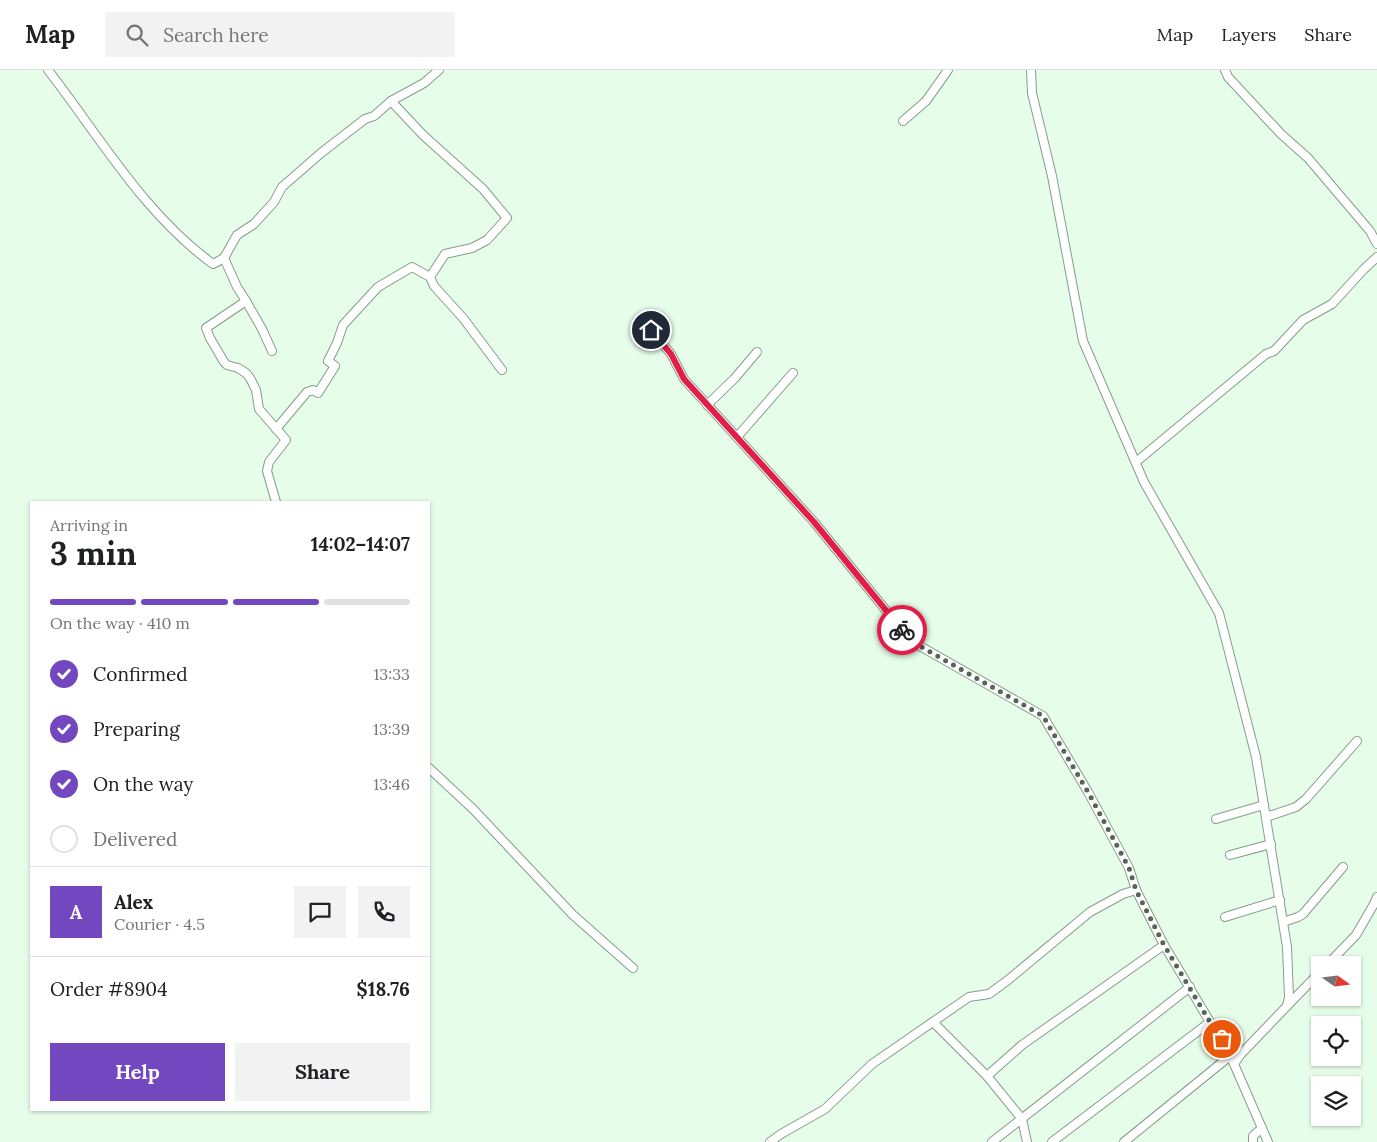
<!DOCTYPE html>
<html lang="en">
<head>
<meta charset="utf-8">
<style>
	body { margin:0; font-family:Lora,serif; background:#f2f2f2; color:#202124; height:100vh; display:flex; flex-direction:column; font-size:19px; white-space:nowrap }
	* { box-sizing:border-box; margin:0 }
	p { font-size:16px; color:#757577 }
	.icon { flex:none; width:28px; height:28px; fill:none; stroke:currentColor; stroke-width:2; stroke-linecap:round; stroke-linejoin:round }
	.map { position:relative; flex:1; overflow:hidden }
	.panel { position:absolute; left:30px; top:431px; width:400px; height:610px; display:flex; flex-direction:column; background:#fff; border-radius:0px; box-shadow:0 1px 4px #0004 }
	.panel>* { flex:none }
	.needle { width:32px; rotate:104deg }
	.fabs { position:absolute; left:1311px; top:886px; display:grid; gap:10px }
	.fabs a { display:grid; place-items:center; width:50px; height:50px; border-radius:0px; background:#fff; box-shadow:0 1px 4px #0004; font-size:25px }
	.pin { position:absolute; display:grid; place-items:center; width:42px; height:42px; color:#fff; margin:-21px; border:2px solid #fff; border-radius:50%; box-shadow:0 1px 5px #0007 }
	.courier { position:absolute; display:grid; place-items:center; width:50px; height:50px; margin:-25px; border:4px solid #e11d48; border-radius:50%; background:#fff; color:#222; box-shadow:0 1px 6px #0007 }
	.summary em { font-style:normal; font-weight:700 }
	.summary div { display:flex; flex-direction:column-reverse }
	.summary { display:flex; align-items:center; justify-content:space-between; height:85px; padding:0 20px }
	h1 { font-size:32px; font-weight:700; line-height:38px }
	.bar { display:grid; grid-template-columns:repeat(4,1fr); gap:8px 5px; align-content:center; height:60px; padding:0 20px }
	.bar i { height:6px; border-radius:4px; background:#e0e0e0 }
	.bar .active { background:#7347bf }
	.bar p { grid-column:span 4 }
	.line { display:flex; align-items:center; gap:12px; padding:0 20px; border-top:1px solid #e0e0e0 }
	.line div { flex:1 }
	.round { display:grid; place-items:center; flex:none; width:52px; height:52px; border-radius:0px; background:#f2f2f2 }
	ol { padding:0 20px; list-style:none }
	li { display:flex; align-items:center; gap:15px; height:55px }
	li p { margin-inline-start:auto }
	li .icon { padding:5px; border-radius:50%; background:#7347bf; color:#fff; stroke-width:4 }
	li:last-child { color:#757577 }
	li i { width:28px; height:28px; border:2px solid #e0e0e0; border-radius:50% }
	.primary-button { display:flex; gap:10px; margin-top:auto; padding:10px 20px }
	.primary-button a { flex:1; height:58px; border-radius:0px; background:#7347bf; color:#fff; font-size:20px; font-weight:700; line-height:58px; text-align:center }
	.primary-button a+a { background:#f2f2f2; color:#202124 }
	header { display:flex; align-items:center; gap:30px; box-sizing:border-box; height:70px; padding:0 25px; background:#fff; border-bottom:1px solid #e0e0e0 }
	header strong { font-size:24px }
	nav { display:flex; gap:28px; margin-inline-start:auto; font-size:18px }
	.search { width:350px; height:45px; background:#f2f2f2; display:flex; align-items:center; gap:12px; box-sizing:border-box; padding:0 18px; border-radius:0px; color:#757577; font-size:19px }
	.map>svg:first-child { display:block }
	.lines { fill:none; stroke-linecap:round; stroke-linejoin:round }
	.minor-casing { stroke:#869d8a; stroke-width:10 }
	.minor { stroke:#fff; stroke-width:8 }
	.done { stroke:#566459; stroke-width:5; stroke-dasharray:0 9 }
	.route { stroke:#e11d48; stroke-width:6 }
</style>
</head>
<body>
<header>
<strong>Map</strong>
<div class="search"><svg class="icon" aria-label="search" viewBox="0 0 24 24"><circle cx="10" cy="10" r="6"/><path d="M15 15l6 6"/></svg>Search here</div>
<nav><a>Map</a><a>Layers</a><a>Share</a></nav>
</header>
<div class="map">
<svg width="1377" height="1072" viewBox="0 0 1377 1072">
	<rect width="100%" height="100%" fill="#e5fde9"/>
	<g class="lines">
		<defs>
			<g id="minor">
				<path d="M48,0C100,67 144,144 213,194L224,188L237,217L246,231L206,258L210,268L224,292L227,295L238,298L246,303L250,308L256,320L259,339L286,370L269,392L267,401L276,432"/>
				<path d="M1031,0L1032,23L1052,106L1083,271L1144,412L1219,543L1256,687L1287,877L1289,927L1287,936L1241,984L1234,994L1268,1072"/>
				<path d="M1225,0L1228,7L1281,64L1308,88L1370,161L1377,174"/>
				<path d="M391,31L423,65L483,119L507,148L487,170L472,178L445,184L430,207L434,216L463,248L502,300"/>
				<path d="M903,51L926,31L948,0"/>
				<path d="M224,188L237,165L254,154L274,132L282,117L321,83L365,49L374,46L391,31L424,13L439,0"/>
				<path d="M246,231L262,259L272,281"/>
				<path d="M651,260L671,284L684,309L814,452L911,571L1043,646L1088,722L1129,798L1136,820"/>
				<path d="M707,335L734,309L757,282"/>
				<path d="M276,359L307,322L313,320L318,323L335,296L328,291L337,273L343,255L378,217L412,197L430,207"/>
				<path d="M737,367L793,303"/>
				<path d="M1136,392L1266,284L1274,281L1303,250L1332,234L1364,199L1377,187"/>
				<path d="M429,698L473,739L573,845L633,898"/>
				<path d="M1266,747L1296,737L1306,729L1357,671"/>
				<path d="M1216,749L1264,735"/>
				<path d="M1230,785L1271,774"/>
				<path d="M1225,847L1280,830"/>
				<path d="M1283,852L1298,847L1303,844L1343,797"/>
				<path d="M1327,895L1356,865L1374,834L1377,827"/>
				<path d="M1287,936L1320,902"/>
				<path d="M933,952L987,1006L1022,1049L1027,1072"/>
				<path d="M987,1006L1022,975L1164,875"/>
				<path d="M770,1072L781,1064L825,1039L872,994L969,927L989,924L1008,910L1090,842L1123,824L1136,820L1164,875L1210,952L1223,969L1234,994"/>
				<path d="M992,1072L1190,917"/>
				<path d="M1052,1072L1210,952"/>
				<path d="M1124,1072L1230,986"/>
				<path d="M1253,1072V1066L1262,1058"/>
			</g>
		</defs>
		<use href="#minor" class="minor-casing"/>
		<use href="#minor" class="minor"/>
	</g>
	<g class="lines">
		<path class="done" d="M902,560L911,571L1043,646L1088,722L1129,798L1136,820L1164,875L1210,952L1222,969"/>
		<path class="route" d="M651,260L671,284L684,309L814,452L902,560"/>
	</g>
</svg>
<div class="fabs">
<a><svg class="needle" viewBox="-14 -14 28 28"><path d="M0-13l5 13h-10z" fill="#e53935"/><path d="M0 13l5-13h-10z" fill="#757577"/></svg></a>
<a><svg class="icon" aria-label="locate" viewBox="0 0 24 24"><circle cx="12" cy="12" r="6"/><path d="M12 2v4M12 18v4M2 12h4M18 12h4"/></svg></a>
<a><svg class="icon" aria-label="layers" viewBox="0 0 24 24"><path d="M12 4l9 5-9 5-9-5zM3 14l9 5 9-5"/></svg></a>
</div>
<div class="pin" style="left:1222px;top:969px;background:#ea580c"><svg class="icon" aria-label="bag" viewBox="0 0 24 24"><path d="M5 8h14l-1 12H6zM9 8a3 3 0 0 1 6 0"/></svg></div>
<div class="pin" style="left:651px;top:260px;background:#1f2937"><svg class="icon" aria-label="home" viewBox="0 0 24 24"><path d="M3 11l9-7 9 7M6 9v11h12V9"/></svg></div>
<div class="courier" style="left:902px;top:560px"><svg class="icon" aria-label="bike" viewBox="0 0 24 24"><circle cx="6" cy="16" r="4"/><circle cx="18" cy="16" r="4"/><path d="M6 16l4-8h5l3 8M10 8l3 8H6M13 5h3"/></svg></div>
<section class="panel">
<div class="summary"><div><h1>3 min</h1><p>Arriving in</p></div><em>14:02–14:07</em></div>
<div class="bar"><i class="active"></i><i class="active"></i><i class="active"></i><i></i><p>On the way · 410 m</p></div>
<ol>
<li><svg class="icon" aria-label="check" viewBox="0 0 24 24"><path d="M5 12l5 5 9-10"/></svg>Confirmed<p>13:33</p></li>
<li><svg class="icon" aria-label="check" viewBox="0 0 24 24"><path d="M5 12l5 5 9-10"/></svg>Preparing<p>13:39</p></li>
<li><svg class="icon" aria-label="check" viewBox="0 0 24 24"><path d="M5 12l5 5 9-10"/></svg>On the way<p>13:46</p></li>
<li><i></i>Delivered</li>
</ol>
<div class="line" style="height:90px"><b class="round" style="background:#7347bf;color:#fff">A</b><div><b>Alex</b><p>Courier · 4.5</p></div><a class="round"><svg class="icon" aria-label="chat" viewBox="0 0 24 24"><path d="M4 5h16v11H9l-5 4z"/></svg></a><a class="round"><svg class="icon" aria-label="phone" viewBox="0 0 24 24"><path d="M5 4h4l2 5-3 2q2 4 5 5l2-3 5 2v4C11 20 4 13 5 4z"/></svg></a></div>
<div class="line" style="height:65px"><div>Order #8904</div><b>$18.76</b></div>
<div class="primary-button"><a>Help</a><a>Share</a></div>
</section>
</div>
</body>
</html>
